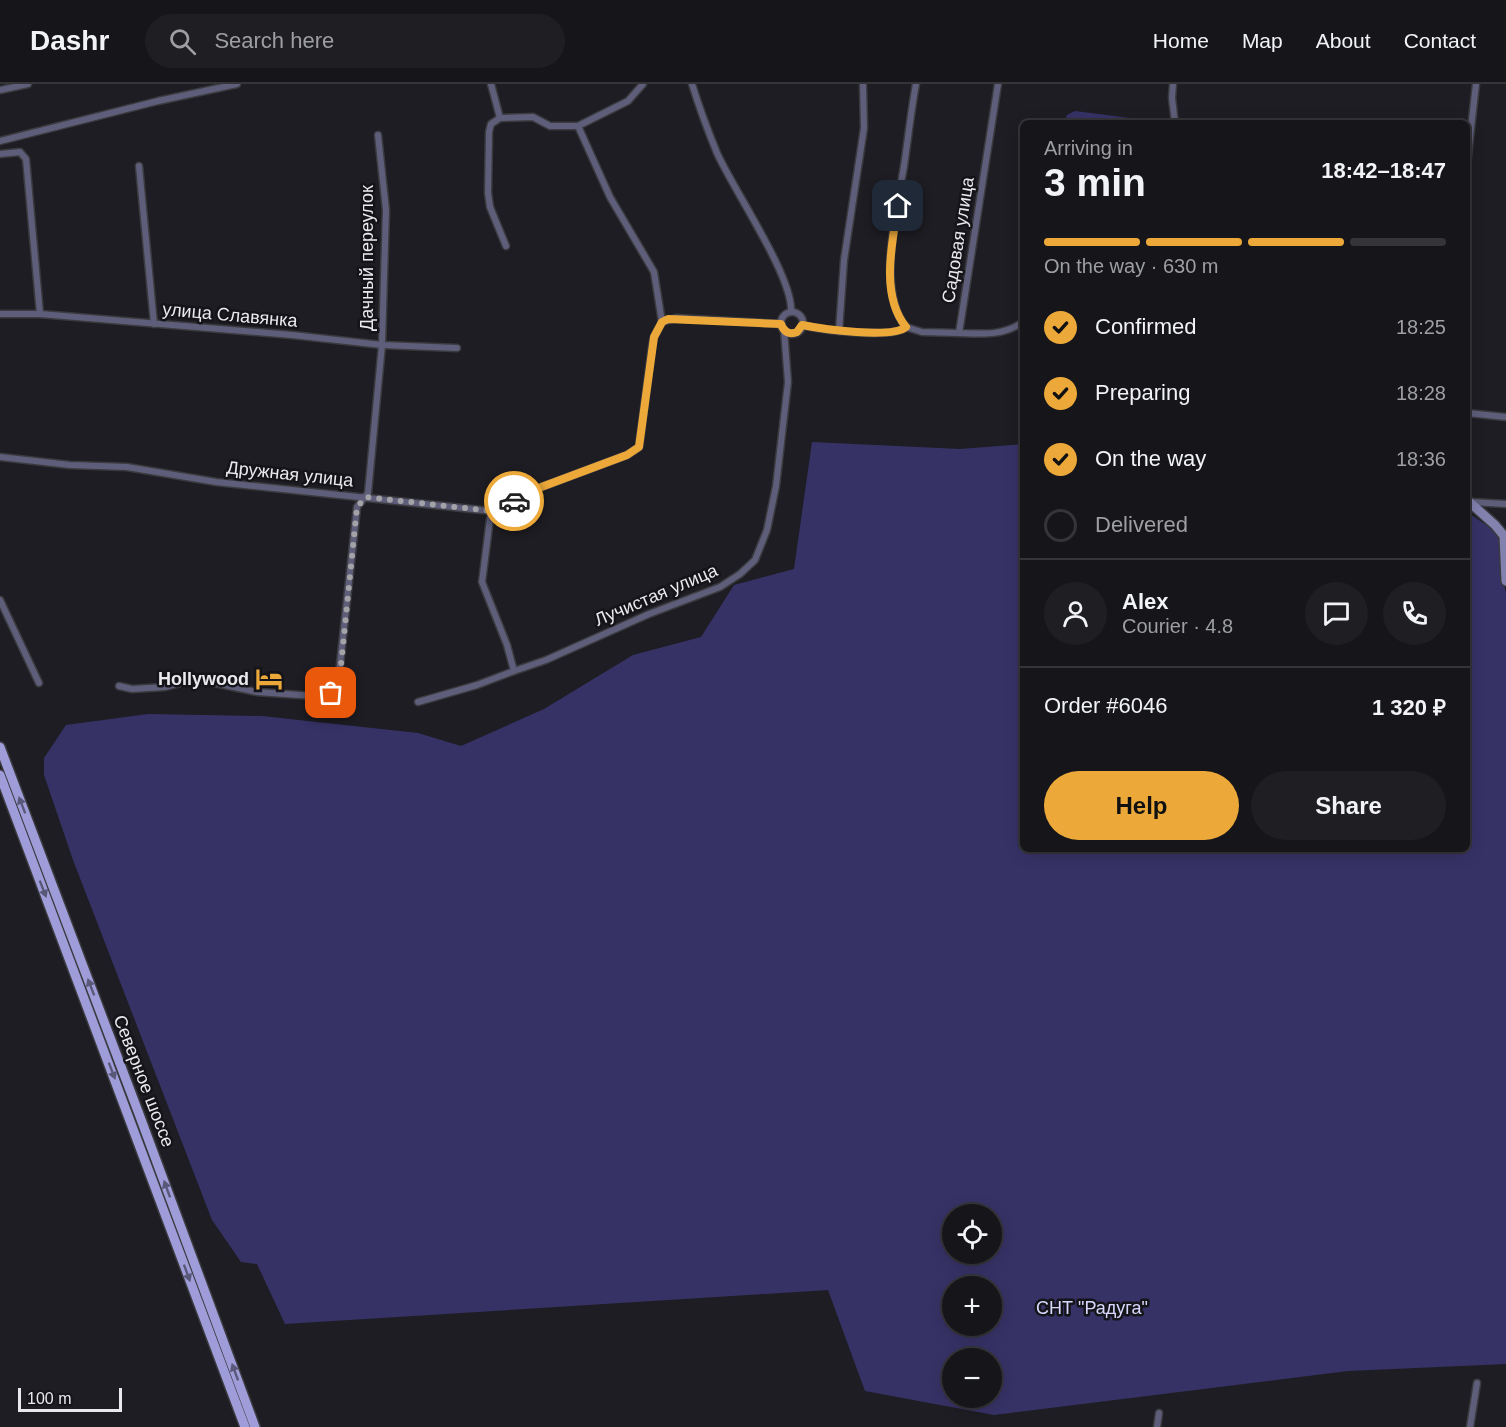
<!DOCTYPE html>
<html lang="en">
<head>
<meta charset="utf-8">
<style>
	body { margin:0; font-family:Arial,sans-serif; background:#1f1f23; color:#f1f3f6; height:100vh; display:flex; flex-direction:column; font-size:22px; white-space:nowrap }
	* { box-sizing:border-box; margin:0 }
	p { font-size:20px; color:#9e9fa2 }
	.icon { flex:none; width:33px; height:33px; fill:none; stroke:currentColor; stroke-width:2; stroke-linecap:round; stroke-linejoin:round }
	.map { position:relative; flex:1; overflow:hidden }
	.panel { position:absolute; left:1020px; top:36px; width:450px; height:732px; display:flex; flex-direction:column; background:#16161a; border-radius:9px; box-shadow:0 3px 15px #0003,0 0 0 2px #353539 }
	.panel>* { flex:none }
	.controls { position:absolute; left:942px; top:1120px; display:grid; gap:12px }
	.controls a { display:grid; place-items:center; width:60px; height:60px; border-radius:50%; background:#16161a; box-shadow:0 3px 15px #0003,0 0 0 2px #353539; font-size:30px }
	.scale { position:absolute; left:18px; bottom:15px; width:104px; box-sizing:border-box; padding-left:6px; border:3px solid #eaeaee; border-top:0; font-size:16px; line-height:21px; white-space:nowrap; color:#eaeaee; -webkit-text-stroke:4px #141419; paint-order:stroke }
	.pin { position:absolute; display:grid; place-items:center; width:51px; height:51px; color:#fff; margin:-26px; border-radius:12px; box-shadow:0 3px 9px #0006 }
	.courier { position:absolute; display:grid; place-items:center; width:60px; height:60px; margin:-30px; border:4px solid #eca93a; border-radius:50%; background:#fff; color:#222; box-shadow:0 2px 8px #0007 }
	.headline em { font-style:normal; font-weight:700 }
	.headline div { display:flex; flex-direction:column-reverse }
	.headline { display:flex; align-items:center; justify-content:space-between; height:102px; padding:0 24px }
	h1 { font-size:39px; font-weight:700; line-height:45px }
	.bar { display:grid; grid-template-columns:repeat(4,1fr); gap:9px 6px; align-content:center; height:72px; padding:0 24px }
	.bar i { height:8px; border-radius:4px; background:#353539 }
	.bar .current { background:#eca93a }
	.bar p { grid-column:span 4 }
	.line { display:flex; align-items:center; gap:15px; padding:0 24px; border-top:2px solid #353539 }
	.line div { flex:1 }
	.round { display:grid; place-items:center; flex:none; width:63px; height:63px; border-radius:32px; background:#1f1f23 }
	ol { padding:0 24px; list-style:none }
	li { display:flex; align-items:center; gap:18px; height:66px }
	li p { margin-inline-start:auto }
	li .icon { padding:6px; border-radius:50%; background:#eca93a; color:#111; stroke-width:4 }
	li:last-child { color:#9e9fa2 }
	li i { width:33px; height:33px; border:3px solid #353539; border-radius:50% }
	.button { display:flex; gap:12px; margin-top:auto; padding:12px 24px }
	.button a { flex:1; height:69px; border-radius:36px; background:#eca93a; color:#111; font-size:24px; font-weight:700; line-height:69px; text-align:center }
	.button a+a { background:#1f1f23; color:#f1f3f6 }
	header { display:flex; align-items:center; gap:36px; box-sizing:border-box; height:84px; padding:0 30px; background:#16161a; border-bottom:2px solid #353539 }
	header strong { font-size:28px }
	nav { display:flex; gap:33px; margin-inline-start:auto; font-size:21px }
	.search { width:420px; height:54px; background:#1f1f23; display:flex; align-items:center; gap:15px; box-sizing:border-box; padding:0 21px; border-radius:33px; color:#9e9fa2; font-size:22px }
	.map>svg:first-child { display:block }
	.green { fill:#373266; fill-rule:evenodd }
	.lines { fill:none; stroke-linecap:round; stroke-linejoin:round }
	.street-casing { stroke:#3a3a3f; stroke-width:9 }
	.secondary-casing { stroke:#3a3a3f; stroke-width:12 }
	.primary-casing { stroke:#3a3a3f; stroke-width:12 }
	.street { stroke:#5e5e7a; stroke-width:6 }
	.secondary { stroke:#8382af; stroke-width:9 }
	.primary { stroke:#9f9dd9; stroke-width:9 }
	.oneway { fill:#5a5879 }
	.done { stroke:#a2a2a7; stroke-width:6; stroke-dasharray:0 10.8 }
	.route { stroke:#eca93a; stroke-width:8 }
	.labels { text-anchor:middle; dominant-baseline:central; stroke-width:5; stroke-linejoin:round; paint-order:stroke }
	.street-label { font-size:18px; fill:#eaeaee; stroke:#141419 }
	.poi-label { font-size:18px; font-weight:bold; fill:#eaeaee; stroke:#141419; text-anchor:end }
	.park-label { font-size:18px; fill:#d8d8fe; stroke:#141419 }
</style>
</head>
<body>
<header>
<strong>Dashr</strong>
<div class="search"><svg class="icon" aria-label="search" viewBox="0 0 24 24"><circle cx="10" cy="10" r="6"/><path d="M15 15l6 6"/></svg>Search here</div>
<nav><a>Home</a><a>Map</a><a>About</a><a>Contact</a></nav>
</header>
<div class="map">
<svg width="1506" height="1343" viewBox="0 0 1506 1343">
	<rect width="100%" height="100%" fill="#1d1d23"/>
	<g class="green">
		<path d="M1075,27L1130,34L1135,39H1064L1067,31Z"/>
		<path d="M812,358L960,365L1023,360V765H1467V428L1489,443L1501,455V486L1506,509V1280L1348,1287L994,1331L865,1307L828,1206L285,1240L257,1180L241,1178L212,1136L73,776L44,691V674L66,641L148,630L262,632L418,649L461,662L544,625L633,571L701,553L734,501L794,485ZM952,1131H992V1170H952ZM952,1203H992V1242H952ZM952,1275H992V1314H952Z"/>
	</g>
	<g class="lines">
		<defs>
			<g id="street">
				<path d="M491,0L500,34L491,40L489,48L488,109L490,123L506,162"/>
				<path d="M692,0C699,23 708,47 717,69C733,105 794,194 791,228"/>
				<path d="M916,0C911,27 908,55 904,82C897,125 876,207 906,243L922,248L959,249"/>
				<path d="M998,0L959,249C983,250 1003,252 1023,238"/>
				<path d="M1173,0L1172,14L1175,39"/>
				<path d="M0,6L28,0"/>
				<path d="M500,34L533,33L550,42H578L628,17L643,0"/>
				<path d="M578,42L610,113L654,188L662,238"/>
				<path d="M0,57L158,17L237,0"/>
				<path d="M0,70L20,68L26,75L40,230"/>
				<path d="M1467,80L1476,0"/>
				<path d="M139,82L154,240"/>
				<circle cx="792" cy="239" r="11"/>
				<path d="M0,230H40L292,251L382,261L457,264"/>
				<path d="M802,241C821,246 893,255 906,243"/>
				<path d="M839,247L844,176L864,44L863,0"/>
				<path d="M1467,329L1506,333"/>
				<path d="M0,373L70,381L127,383L216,398L491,427L499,425L536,405L627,371L639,363L652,263L654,253L662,238L676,234L781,240"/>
				<path d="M1471,418L1506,420"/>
				<path d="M0,516L39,599"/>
				<path d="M514,587L546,576L649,530L720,503L740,490L755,476L767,446L776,402L788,298L784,246"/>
				<path d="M119,602L132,605L165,603L196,595L257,608L314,612H324L331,609L338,599L357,423L368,409L382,261L386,126L378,51"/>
				<path d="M418,618L477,601L514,587L507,561L482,498L491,427"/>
				<path d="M1157,1343L1159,1329"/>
				<path d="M1470,1343L1477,1299"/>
			</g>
			<path id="secondary" d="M1467,416L1495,441L1504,452L1506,497"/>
			<g id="primary">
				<path d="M0,663L139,1030L255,1343"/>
				<path d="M0,691L245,1343"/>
			</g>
		</defs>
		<use href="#street" class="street-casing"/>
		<use href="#secondary" class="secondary-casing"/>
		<use href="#primary" class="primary-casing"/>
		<use href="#street" class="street"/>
		<use href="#secondary" class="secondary"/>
		<use href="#primary" class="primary"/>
	</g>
	<defs><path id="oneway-solid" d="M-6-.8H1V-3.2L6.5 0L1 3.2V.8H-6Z" transform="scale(1.5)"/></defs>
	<g class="oneway">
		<use href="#oneway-solid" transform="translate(22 721) rotate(-111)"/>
		<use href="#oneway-solid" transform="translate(43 805) rotate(69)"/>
		<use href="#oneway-solid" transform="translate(91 903) rotate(-111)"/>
		<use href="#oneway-solid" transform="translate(112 987) rotate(69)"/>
		<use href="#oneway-solid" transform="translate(167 1105) rotate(-110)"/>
		<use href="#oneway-solid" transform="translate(187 1189) rotate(70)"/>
		<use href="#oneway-solid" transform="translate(235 1288) rotate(-110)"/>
	</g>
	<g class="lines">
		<path class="done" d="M331,609L338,599L340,591L357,423L366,413L491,427L514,417"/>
		<path class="route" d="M514,417L536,405L627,371L639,363L654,253L662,238L668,235L781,240C784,248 789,251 797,248L802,241C822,245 892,255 906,243C880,211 892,159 898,122"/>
	</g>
	<defs>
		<symbol id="hotel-bare" viewBox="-9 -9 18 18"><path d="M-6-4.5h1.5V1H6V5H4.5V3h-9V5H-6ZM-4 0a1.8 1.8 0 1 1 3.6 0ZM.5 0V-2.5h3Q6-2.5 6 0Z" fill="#eca93a" stroke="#141419" stroke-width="2.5" paint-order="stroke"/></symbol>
	</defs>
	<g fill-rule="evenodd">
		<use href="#hotel-bare" x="250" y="576" width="38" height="38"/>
	</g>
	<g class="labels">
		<g class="street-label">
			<text transform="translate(958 156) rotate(-81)">Садовая улица</text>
			<text transform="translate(367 174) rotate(-90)">Дачный переулок</text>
			<text transform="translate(230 231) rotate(5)">улица Славянка</text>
			<text transform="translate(290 390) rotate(6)">Дружная улица</text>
			<text transform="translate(656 511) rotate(-23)">Лучистая улица</text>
			<text transform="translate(144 997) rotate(69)">Северное шоссе</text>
		</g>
		<g class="poi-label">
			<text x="249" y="595">Hollywood</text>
		</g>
		<g class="park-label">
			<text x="1092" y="1224">СНТ "Радуга"</text>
		</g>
	</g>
</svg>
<div class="controls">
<a><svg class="icon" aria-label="locate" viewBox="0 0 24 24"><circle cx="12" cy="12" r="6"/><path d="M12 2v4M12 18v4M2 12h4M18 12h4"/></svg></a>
<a>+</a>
<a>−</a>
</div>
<div class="scale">100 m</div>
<div class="pin" style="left:331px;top:609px;background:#ea580c"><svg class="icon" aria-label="bag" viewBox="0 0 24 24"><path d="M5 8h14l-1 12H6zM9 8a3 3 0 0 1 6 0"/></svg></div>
<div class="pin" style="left:898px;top:122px;background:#1f2937"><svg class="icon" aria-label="home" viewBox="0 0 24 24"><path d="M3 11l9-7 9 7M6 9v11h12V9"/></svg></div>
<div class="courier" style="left:514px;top:417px"><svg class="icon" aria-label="car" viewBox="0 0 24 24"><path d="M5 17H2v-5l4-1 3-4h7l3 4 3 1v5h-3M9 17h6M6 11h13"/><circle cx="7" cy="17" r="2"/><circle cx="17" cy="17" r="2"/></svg></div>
<section class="panel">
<div class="headline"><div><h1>3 min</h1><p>Arriving in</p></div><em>18:42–18:47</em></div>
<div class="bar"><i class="current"></i><i class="current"></i><i class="current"></i><i></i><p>On the way · 630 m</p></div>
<ol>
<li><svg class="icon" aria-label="check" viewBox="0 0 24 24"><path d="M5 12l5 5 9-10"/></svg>Confirmed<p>18:25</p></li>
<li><svg class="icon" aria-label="check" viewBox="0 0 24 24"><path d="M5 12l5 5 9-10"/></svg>Preparing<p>18:28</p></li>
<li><svg class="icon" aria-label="check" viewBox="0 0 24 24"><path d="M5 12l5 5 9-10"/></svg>On the way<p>18:36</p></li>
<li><i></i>Delivered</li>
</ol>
<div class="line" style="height:108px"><a class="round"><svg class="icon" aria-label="person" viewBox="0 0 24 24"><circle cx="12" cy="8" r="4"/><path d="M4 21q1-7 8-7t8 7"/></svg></a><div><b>Alex</b><p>Courier · 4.8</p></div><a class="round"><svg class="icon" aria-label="chat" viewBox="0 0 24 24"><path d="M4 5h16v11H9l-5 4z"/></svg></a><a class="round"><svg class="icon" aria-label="phone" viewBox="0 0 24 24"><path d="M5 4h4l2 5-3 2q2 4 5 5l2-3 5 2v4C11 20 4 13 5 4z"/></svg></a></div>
<div class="line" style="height:78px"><div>Order #6046</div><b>1 320 ₽</b></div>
<div class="button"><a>Help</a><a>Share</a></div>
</section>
</div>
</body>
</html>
